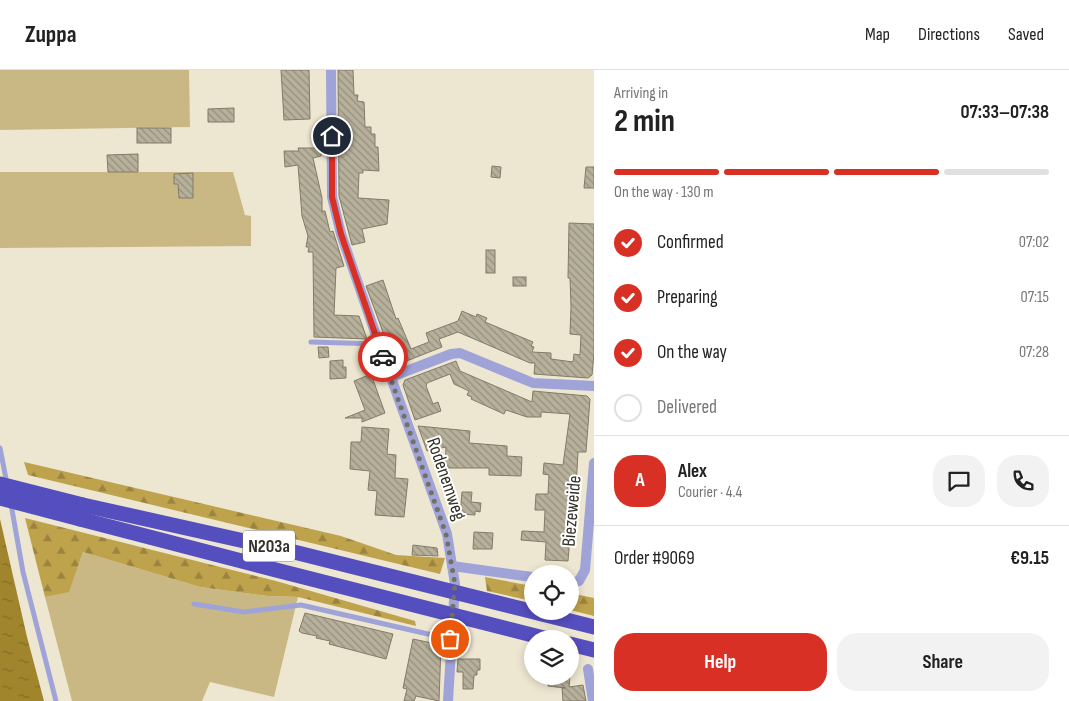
<!DOCTYPE html>
<html lang="en">
<head>
<meta charset="utf-8">
<style>
	body { margin:0; font-family:"Sofia Sans Condensed",sans-serif; background:#f2f2f2; color:#222; height:100vh; display:flex; flex-direction:column; font-size:19px; white-space:nowrap }
	* { box-sizing:border-box; margin:0 }
	p { font-size:16px; color:#767676 }
	.icon { flex:none; width:28px; height:28px; fill:none; stroke:currentColor; stroke-width:2; stroke-linecap:round; stroke-linejoin:round }
	.map { position:relative; flex:1; overflow:hidden }
	.drawer { display:flex; flex-direction:column; background:#fff; width:475px }
	.drawer>* { flex:none }
	.tools { position:absolute; left:524px; top:495px; display:grid; gap:10px }
	.tools a { display:grid; place-items:center; width:55px; height:55px; border-radius:50%; background:#fff; box-shadow:0 2px 8px #0003; font-size:25px }
	.pin { position:absolute; display:grid; place-items:center; width:42px; height:42px; color:#fff; margin:-21px; border:2px solid #fff; border-radius:50%; box-shadow:0 1px 5px #0007 }
	.courier { position:absolute; display:grid; place-items:center; width:50px; height:50px; margin:-25px; border:4px solid #d93025; border-radius:50%; background:#fff; color:#222; box-shadow:0 1px 6px #0007 }
	.headline em { font-style:normal; font-weight:700 }
	.headline div { display:flex; flex-direction:column-reverse }
	.headline { display:flex; align-items:center; justify-content:space-between; height:85px; padding:0 20px }
	h1 { font-size:32px; font-weight:700; line-height:38px }
	.bar { display:grid; grid-template-columns:repeat(4,1fr); gap:8px 5px; align-content:center; height:60px; padding:0 20px }
	.bar i { height:6px; border-radius:4px; background:#e0e0e0 }
	.bar .on { background:#d93025 }
	.bar p { grid-column:span 4 }
	.line { display:flex; align-items:center; gap:12px; padding:0 20px; border-top:1px solid #e0e0e0 }
	.line div { flex:1 }
	.round { display:grid; place-items:center; flex:none; width:52px; height:52px; border-radius:20px; background:#f2f2f2 }
	ol { padding:0 20px; list-style:none }
	li { display:flex; align-items:center; gap:15px; height:55px }
	li p { margin-inline-start:auto }
	li .icon { padding:5px; border-radius:50%; background:#d93025; color:#fff; stroke-width:4 }
	li:last-child { color:#767676 }
	li i { width:28px; height:28px; border:2px solid #e0e0e0; border-radius:50% }
	.button { display:flex; gap:10px; margin-top:auto; padding:10px 20px }
	.button a { flex:1; height:58px; border-radius:20px; background:#d93025; color:#fff; font-size:20px; font-weight:700; line-height:58px; text-align:center }
	.button a+a { background:#f2f2f2; color:#222 }
	header { display:flex; align-items:center; gap:30px; box-sizing:border-box; height:70px; padding:0 25px; background:#fff; border-bottom:1px solid #e0e0e0 }
	header strong { font-size:24px }
	nav { display:flex; gap:28px; margin-inline-start:auto; font-size:18px }
	main { display:flex; flex:1; min-height:0 }
	.map>svg:first-child { display:block }
	.green { fill:#cab884 }
	.forest { fill:url(#forest-firs) }
	.water { fill:url(#water-ripples) }
	.building { fill:url(#building-back-hatch); stroke:#827b68 }
	.lines { fill:none; stroke-linecap:round; stroke-linejoin:round }
	.lane { stroke:#9fa3d8; stroke-width:5 }
	.street { stroke:#9fa3d8; stroke-width:10 }
	.highway { stroke:#554ebe; stroke-width:15 }
	.highway-bridge { stroke:#554ebe; stroke-width:15 }
	.done { stroke:#747063; stroke-width:5; stroke-dasharray:0 9 }
	.route { stroke:#d93025; stroke-width:6 }
	.labels { text-anchor:middle; dominant-baseline:central; stroke-width:4; stroke-linejoin:round; paint-order:stroke }
	.shield { fill:#fff; stroke:#706e68; stroke-width:1 }
	.shield-label { font-size:18px; font-weight:bold; fill:#333028 }
	.street-label { font-size:19px; fill:#333028; stroke:#fff }
</style>
</head>
<body>
<header>
<strong>Zuppa</strong>
<nav><a>Map</a><a>Directions</a><a>Saved</a></nav>
</header>
<main>
<div class="map">
<svg width="594" height="631" viewBox="0 0 594 631">
	<defs>
		<pattern id="forest-firs" width="22" height="20" patternUnits="userSpaceOnUse" patternTransform="scale(1.25)"><rect width="22" height="20" fill="#bea24c"/><path d="M5 1l3.5 6h-7zM16 11l3.5 6h-7z" fill="#9b843f"/></pattern>
		<pattern id="water-ripples" width="26" height="14" patternUnits="userSpaceOnUse" patternTransform="scale(1.25)"><rect width="26" height="14" fill="#a0852c"/><path d="M2 4q2-2 4 0t4 0M15 11q2-2 4 0t4 0" fill="none" stroke="#836d26"/></pattern>
		<pattern id="building-back-hatch" width="6" height="6" patternUnits="userSpaceOnUse" patternTransform="scale(1.25)"><rect width="6" height="6" fill="#b7b09b"/><path d="M-1 5l2 2M0 0l6 6M5-1l2 2" fill="none" stroke="#95907e"/></pattern>
	</defs>
	<rect width="100%" height="100%" fill="#ede6d1"/>
	<g class="green">
		<path d="M0,0H189L190,57L0,60Z"/>
		<path d="M0,102H233L245,145L251,146V176L0,178Z"/>
		<path d="M83,482L200,517L268,526L298,527L274,627L210,612L202,631H72L45,527L69,521Z"/>
	</g>
	<g class="forest">
		<path d="M24,392L341,466L396,485L445,488L440,504L28,405Z"/>
		<path d="M25,448L276,511L415,551L416,556L298,527L268,526L200,517L83,482L69,522L45,527Z"/>
		<path d="M485,507L532,516V531L487,521Z"/>
		<path d="M570,523L594,528V546L570,540Z"/>
	</g>
	<path class="water" d="M0,449L27,567L44,631H0Z"/>
	<g class="building">
		<path d="M281,0H309L310,49L284,50Z"/>
		<path d="M338,0H353L354,25H358L357,31L364,32L365,57H371V64H375V77H378L379,101L363,100V103H359L358,128L389,130L387,154L362,159L365,172L352,175L339,126Z"/>
		<path d="M234,38V52H208V39Z"/>
		<rect x="137" y="58" width="34" height="15"/>
		<path d="M298,78H321V86L313,88L322,128V141H325L330,162L333,161L344,196L336,198L334,245L359,246L367,269L314,267L313,182H308L309,177H306L308,166L302,146L298,95L285,97L284,81H299Z"/>
		<path d="M138,84V102H108L107,85Z"/>
		<path d="M492,96L501,97L500,108L491,107Z"/>
		<path d="M586,97H594V118H584Z"/>
		<path d="M193,103V128H179L178,114H174V104Z"/>
		<path d="M569,153L594,154V284L592,305L588,308L534,304L535,293H530L458,262L439,269L442,277L399,294L394,292L366,216L383,210L396,249L398,248L411,279L429,272L426,263L458,251L462,241L476,247L477,244L487,248L485,252L533,272L531,276L534,277L532,282L551,283V289L573,292L574,284L580,285L581,265L570,264L571,237L570,208H568Z"/>
		<rect x="486" y="180" width="9" height="23"/>
		<rect x="513" y="207" width="13" height="9"/>
		<path d="M318,277H328L329,287L319,288Z"/>
		<path d="M343,290V297H346V308L330,309V291Z"/>
		<path d="M456,291L460,301L532,332L533,321L587,326L590,329L586,382H578L574,453H571L568,491L545,490L546,472L521,470L522,461L544,462L545,440H535L536,424H548L549,405L543,404L544,393L563,395L570,344L541,342V347H527L506,340L504,344L471,329L472,327L467,325L469,321L454,314L450,304L427,313L426,316L433,334L438,332L441,341L415,350L403,315L405,310Z"/>
		<path d="M371,304L385,343L362,352V348H345L365,340L354,311Z"/>
		<path d="M418,356L470,361L469,373L507,376V386L522,387L521,406L489,405V398H445L446,377L427,381Z"/>
		<path d="M362,357L389,359L387,384L396,385L395,408L408,409L404,447L375,445L377,421L368,420L370,401L350,399L351,372H361Z"/>
		<path d="M462,422H472L471,432L481,433L480,442L475,441V445L460,444Z"/>
		<path d="M474,462L493,463L492,479H473Z"/>
		<path d="M413,475L437,478L438,486L412,485Z"/>
		<path d="M305,543L393,564L386,589L329,574L330,571L316,568L317,566L302,563L299,561Z"/>
		<path d="M413,569L441,575L439,631L416,626L414,631H404L407,619L403,618Z"/>
		<path d="M458,589H480V600H477V605H474L473,619H463V602H457Z"/>
		<path d="M549,606H570L569,617L583,615L586,631H563L562,618H565L548,616Z"/>
	</g>
	<g class="lines">
		<g class="lane">
			<path d="M311,272L379,274"/>
			<path d="M0,378L7,414"/>
			<path d="M11,434L23,502L56,631"/>
			<path d="M194,534L244,542L301,535L450,569"/>
		</g>
		<g class="street">
			<path d="M331,0L332,127L341,164L379,274L447,464L455,514L448,631"/>
			<path d="M391,307L451,284L460,283L533,313L594,316"/>
			<path d="M452,496L532,507"/>
			<path d="M570,513L579,511L585,500L594,393"/>
			<path d="M588,599L593,631"/>
		</g>
		<g class="highway">
			<path d="M83,435L298,483L594,557"/>
			<path d="M80,449C236,490 391,530 548,569"/>
			<path d="M570,574L594,580"/>
		</g>
		<g class="highway-bridge">
			<path d="M0,414L83,435"/>
			<path d="M0,428L80,449"/>
		</g>
	</g>
	<g class="lines">
		<path class="done" d="M383,287L446,464L455,514L450,569"/>
		<path class="route" d="M332,66V127L341,164L383,287"/>
	</g>
	<g class="labels">
		<rect class="shield" x="243" y="460.5" width="52" height="31" rx="4"/>
		<g class="shield-label">
			<text x="269" y="476">N203a</text>
		</g>
		<g class="street-label">
			<text transform="translate(446 409) rotate(71)">Rodenemweg</text>
			<text transform="translate(572 441) rotate(-85)">Biezeweide</text>
		</g>
	</g>
</svg>
<div class="tools">
<a><svg class="icon" aria-label="locate" viewBox="0 0 24 24"><circle cx="12" cy="12" r="6"/><path d="M12 2v4M12 18v4M2 12h4M18 12h4"/></svg></a>
<a><svg class="icon" aria-label="layers" viewBox="0 0 24 24"><path d="M12 4l9 5-9 5-9-5zM3 14l9 5 9-5"/></svg></a>
</div>
<div class="pin" style="left:450px;top:569px;background:#ea580c"><svg class="icon" aria-label="bag" viewBox="0 0 24 24"><path d="M5 8h14l-1 12H6zM9 8a3 3 0 0 1 6 0"/></svg></div>
<div class="pin" style="left:332px;top:66px;background:#1f2937"><svg class="icon" aria-label="home" viewBox="0 0 24 24"><path d="M3 11l9-7 9 7M6 9v11h12V9"/></svg></div>
<div class="courier" style="left:383px;top:287px"><svg class="icon" aria-label="car" viewBox="0 0 24 24"><path d="M5 17H2v-5l4-1 3-4h7l3 4 3 1v5h-3M9 17h6M6 11h13"/><circle cx="7" cy="17" r="2"/><circle cx="17" cy="17" r="2"/></svg></div>
</div>
<section class="drawer">
<div class="headline"><div><h1>2 min</h1><p>Arriving in</p></div><em>07:33–07:38</em></div>
<div class="bar"><i class="on"></i><i class="on"></i><i class="on"></i><i></i><p>On the way · 130 m</p></div>
<ol>
<li><svg class="icon" aria-label="check" viewBox="0 0 24 24"><path d="M5 12l5 5 9-10"/></svg>Confirmed<p>07:02</p></li>
<li><svg class="icon" aria-label="check" viewBox="0 0 24 24"><path d="M5 12l5 5 9-10"/></svg>Preparing<p>07:15</p></li>
<li><svg class="icon" aria-label="check" viewBox="0 0 24 24"><path d="M5 12l5 5 9-10"/></svg>On the way<p>07:28</p></li>
<li><i></i>Delivered</li>
</ol>
<div class="line" style="height:90px"><b class="round" style="background:#d93025;color:#fff">A</b><div><b>Alex</b><p>Courier · 4.4</p></div><a class="round"><svg class="icon" aria-label="chat" viewBox="0 0 24 24"><path d="M4 5h16v11H9l-5 4z"/></svg></a><a class="round"><svg class="icon" aria-label="phone" viewBox="0 0 24 24"><path d="M5 4h4l2 5-3 2q2 4 5 5l2-3 5 2v4C11 20 4 13 5 4z"/></svg></a></div>
<div class="line" style="height:65px"><div>Order #9069</div><b>€9.15</b></div>
<div class="button"><a>Help</a><a>Share</a></div>
</section>
</main>
</body>
</html>
